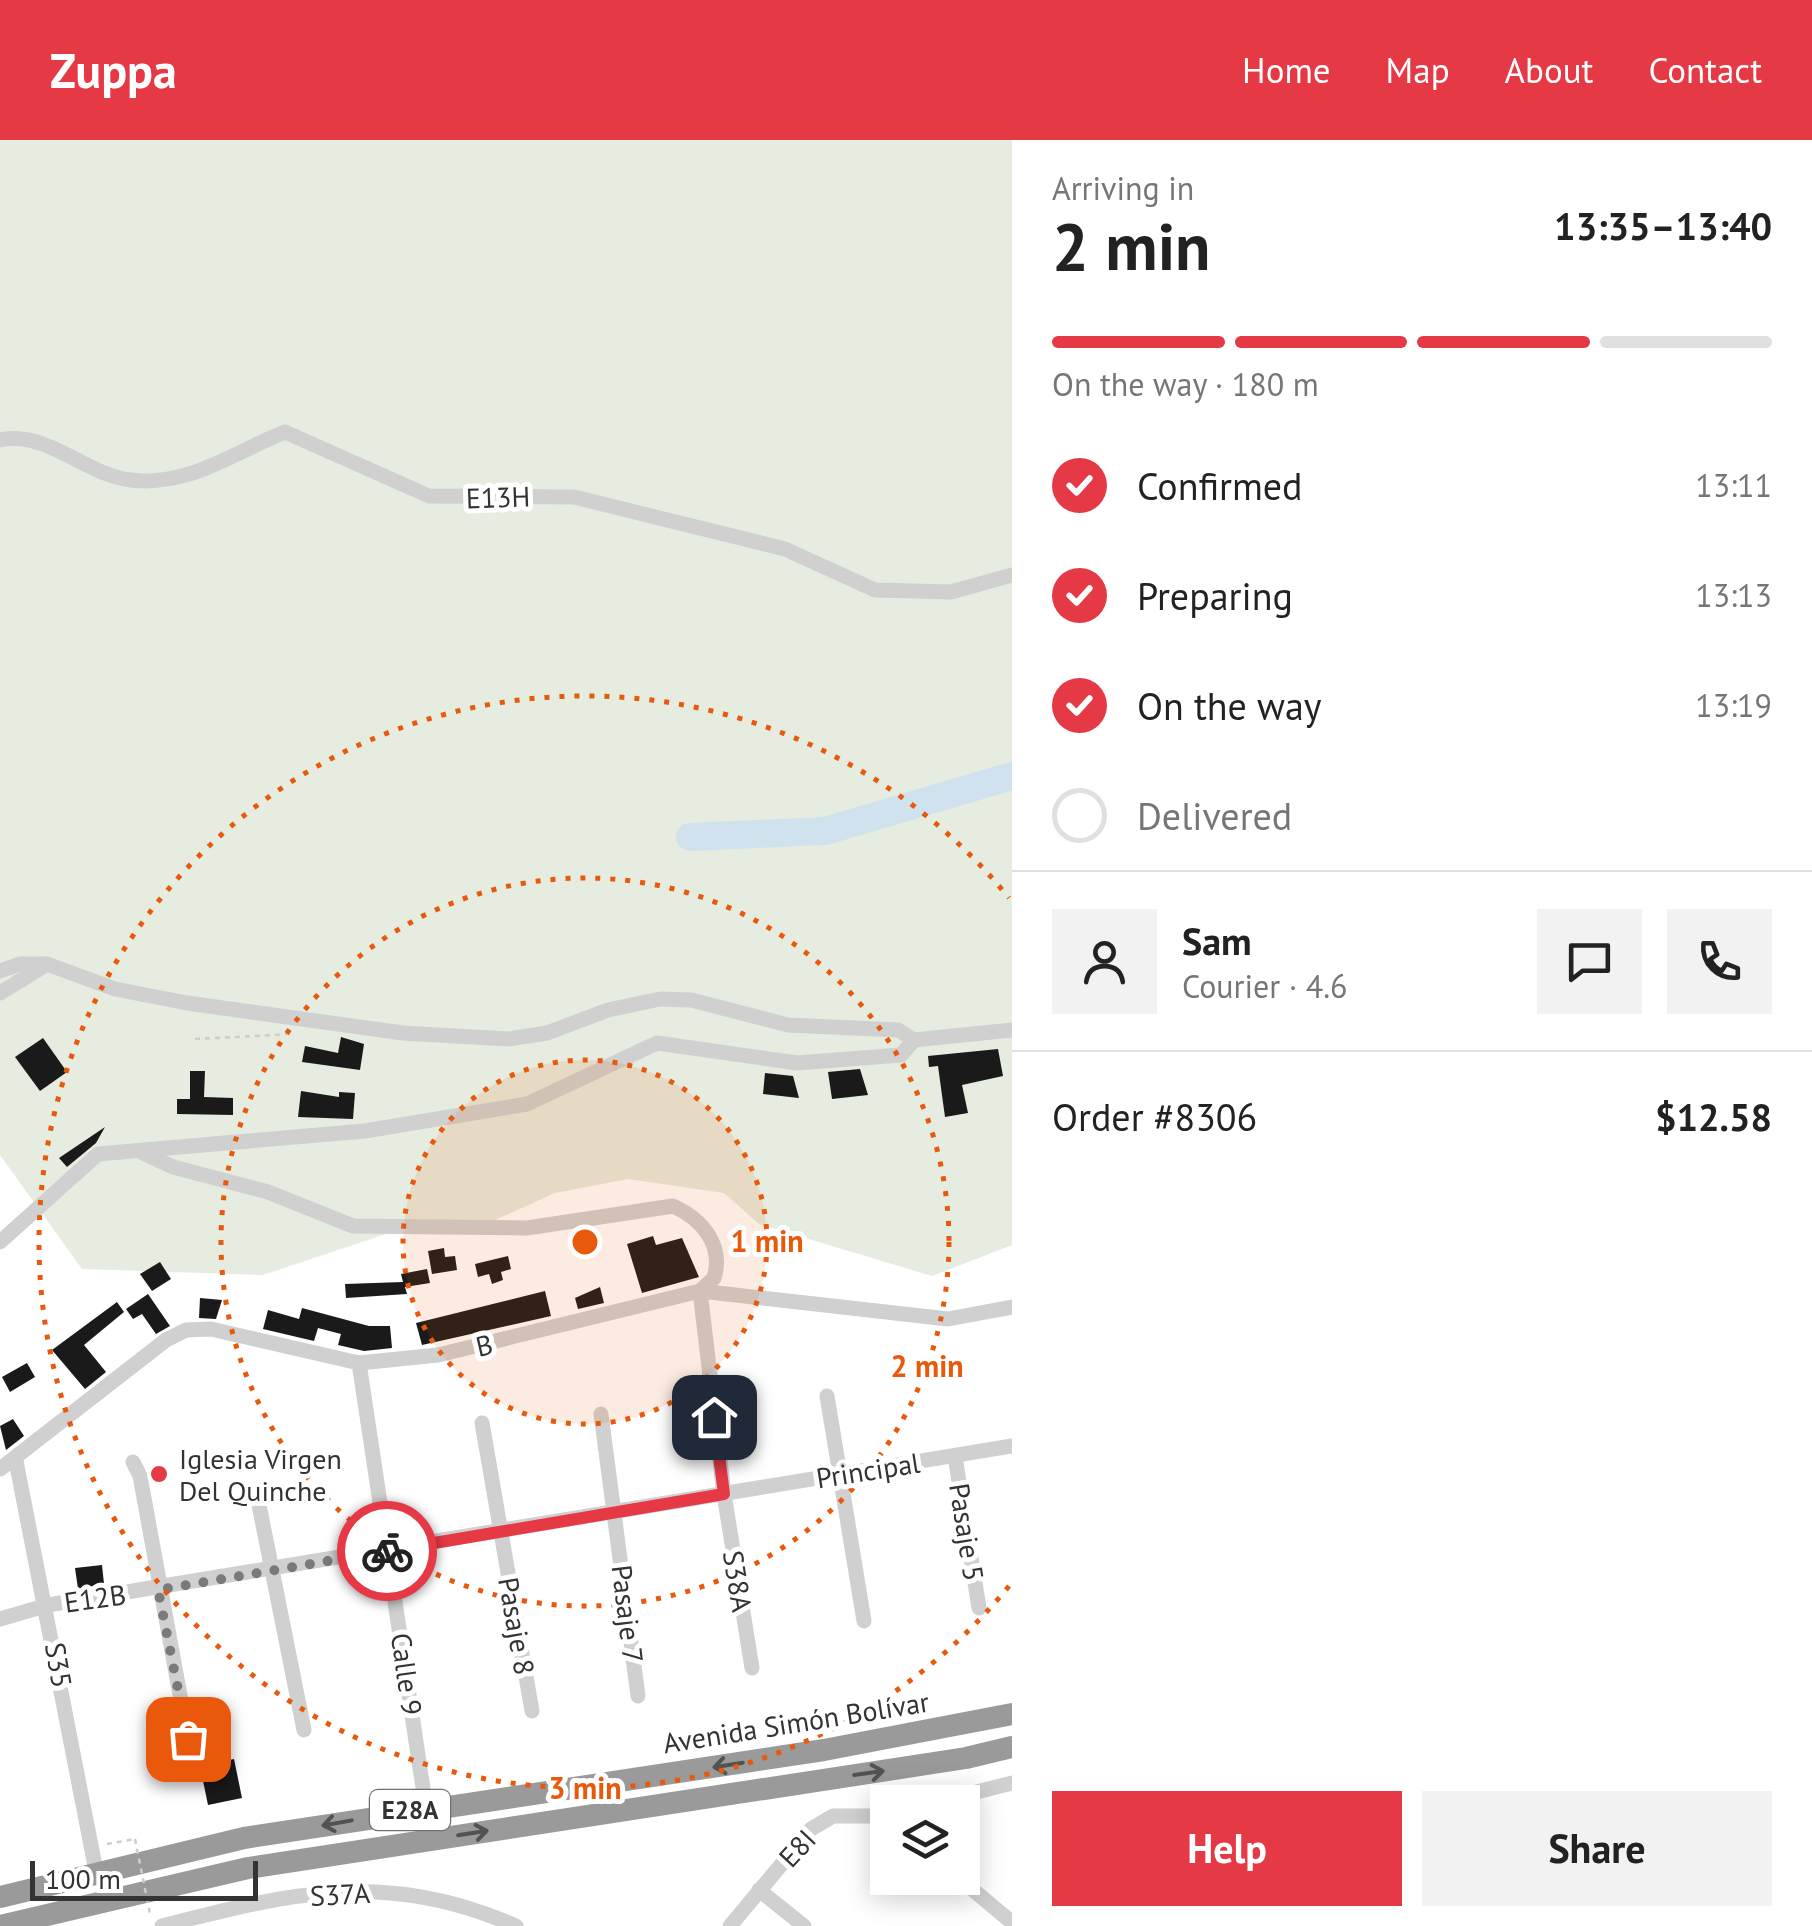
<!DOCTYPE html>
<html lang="en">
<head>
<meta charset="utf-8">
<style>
	body { margin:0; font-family:"PT Sans",sans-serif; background:#f2f2f2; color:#222; height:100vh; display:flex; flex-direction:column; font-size:38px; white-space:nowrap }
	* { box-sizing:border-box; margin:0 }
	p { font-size:32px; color:#767676 }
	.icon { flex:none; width:55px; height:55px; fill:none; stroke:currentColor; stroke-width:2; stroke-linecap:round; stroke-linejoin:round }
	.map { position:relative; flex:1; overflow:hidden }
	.side { display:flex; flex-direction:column; background:#fff; width:800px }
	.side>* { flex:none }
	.buttons { position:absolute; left:870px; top:1645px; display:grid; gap:20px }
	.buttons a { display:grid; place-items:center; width:110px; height:110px; border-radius:0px; background:#fff; box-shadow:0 5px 25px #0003; font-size:50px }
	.scale { position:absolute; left:30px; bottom:25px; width:228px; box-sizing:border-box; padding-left:10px; border:5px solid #333; border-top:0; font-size:28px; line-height:35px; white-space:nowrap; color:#333; -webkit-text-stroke:8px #fff; paint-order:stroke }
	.pin { position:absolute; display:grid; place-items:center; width:85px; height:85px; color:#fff; margin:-42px; border-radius:20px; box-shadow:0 5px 15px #0006 }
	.courier { position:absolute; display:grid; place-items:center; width:100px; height:100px; margin:-50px; border:8px solid #e63946; border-radius:50%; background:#fff; color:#222; box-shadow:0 2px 12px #0007 }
	.summary em { font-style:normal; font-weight:700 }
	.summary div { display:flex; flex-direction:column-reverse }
	.summary { display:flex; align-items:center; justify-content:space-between; height:170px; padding:0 40px }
	h1 { font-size:65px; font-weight:700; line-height:75px }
	.bar { display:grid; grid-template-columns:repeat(4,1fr); gap:15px 10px; align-content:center; height:120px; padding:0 40px }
	.bar i { height:12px; border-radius:8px; background:#e0e0e0 }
	.bar .selected { background:#e63946 }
	.bar p { grid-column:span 4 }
	.line { display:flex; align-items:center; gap:25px; padding:0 40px; border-top:2px solid #e0e0e0 }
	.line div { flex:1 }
	.round { display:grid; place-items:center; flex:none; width:105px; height:105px; border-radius:0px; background:#f2f2f2 }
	ol { padding:0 40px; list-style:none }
	li { display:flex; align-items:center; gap:30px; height:110px }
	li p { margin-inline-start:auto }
	li .icon { padding:10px; border-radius:50%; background:#e63946; color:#fff; stroke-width:4 }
	li:last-child { color:#767676 }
	li i { width:55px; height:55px; border:5px solid #e0e0e0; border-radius:50% }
	.button { display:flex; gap:20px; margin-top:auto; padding:20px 40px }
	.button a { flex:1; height:115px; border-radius:0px; background:#e63946; color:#fff; font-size:40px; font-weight:700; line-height:115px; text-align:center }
	.button a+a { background:#f2f2f2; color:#222 }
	header { display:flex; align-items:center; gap:60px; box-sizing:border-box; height:140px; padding:0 50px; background:#e63946; color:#fff }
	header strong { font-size:48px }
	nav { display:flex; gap:55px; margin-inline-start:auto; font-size:35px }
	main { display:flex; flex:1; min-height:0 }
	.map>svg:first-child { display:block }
	.green { fill:#e6ecdf }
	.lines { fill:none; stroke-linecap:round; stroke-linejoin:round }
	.river { stroke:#cfe2ee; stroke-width:28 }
	.building { fill:#1a1a1a }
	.path { stroke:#cdcdcd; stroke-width:2.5; stroke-dasharray:5 5; stroke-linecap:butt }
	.minor { stroke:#d0d0d0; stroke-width:15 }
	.highway { stroke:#9a9a9a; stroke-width:22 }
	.path-bridge { stroke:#cdcdcd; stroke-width:2.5; stroke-dasharray:5 5; stroke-linecap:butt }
	.oneway { stroke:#525252 }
	.done { stroke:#7a7a7a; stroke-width:10; stroke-dasharray:0 18 }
	.route { stroke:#e63946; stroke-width:12 }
	.ring { fill:none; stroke:#e8590c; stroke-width:5; stroke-dasharray:5 10 }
	.poi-dot { fill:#e63946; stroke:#fff; stroke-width:4 }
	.labels { text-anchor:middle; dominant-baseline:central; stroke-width:10; stroke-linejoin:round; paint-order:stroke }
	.shield { fill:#fff; stroke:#707070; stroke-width:2.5 }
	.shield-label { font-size:25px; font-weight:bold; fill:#333 }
	.street-label { font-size:28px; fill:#333; stroke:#fff }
	.poi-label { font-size:28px; fill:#333; stroke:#fff; text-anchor:start }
	.centre { fill:#e8590c; stroke:#fff; stroke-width:5 }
	.ring-label { font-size:30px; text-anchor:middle; font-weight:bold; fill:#e8590c; stroke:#fff; stroke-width:10; stroke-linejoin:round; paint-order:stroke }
</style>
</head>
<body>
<header>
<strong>Zuppa</strong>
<nav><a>Home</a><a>Map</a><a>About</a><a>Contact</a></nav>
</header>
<main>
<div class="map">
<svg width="1012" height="1786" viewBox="0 0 1012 1786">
	<rect width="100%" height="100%" fill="#fff"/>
	<path class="green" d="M0,0H1012V1105L932,1136L759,1084L724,1053L628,1039L555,1053L484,1085L392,1092L263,1135L82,1129L0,1015Z"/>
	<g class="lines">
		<path class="river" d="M690,697L825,691L1012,636"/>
	</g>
	<g class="building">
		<path d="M341,897L364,904L360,930L302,922L305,906L338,913Z"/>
		<path d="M43,898L67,932L40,951L15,917Z"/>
		<path d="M998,909L1003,936L962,945L968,973L945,977L938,926L929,927L928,916Z"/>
		<path d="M860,929L868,955L832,959L828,932Z"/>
		<path d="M190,931H205L204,957L233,958V975L177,974V959H190Z"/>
		<path d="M765,933L793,936L799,958L763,954Z"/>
		<path d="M301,951L339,957V952L355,953L353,979L298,977Z"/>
		<path d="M105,987L96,1003L67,1027L59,1018Z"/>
		<path d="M653,1096L656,1105L682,1098L699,1137L642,1153L627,1104Z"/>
		<path d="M444,1108L445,1117L455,1116L457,1130L432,1134L428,1111Z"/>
		<path d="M508,1116L511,1129L501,1132L503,1140L492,1144L489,1134L478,1137L475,1124Z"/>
		<path d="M160,1122L171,1139L152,1151L140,1134Z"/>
		<path d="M427,1129L430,1143L405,1147L407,1154L346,1158L345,1144L403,1142L401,1134Z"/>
		<path d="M600,1147L604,1163L578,1169L575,1158Z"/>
		<path d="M545,1151L551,1176L422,1205L416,1183Z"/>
		<path d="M148,1154L170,1186L156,1194L142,1174L133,1179L126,1169Z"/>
		<path d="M200,1158L222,1160L216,1179L199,1178Z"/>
		<path d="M117,1162L124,1172L84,1205L106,1232L85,1249L52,1210Z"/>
		<path d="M302,1168L369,1186H390L392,1208L364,1211L338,1205L341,1194L318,1188L314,1201L263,1189L268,1170L299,1179Z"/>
		<path d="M27,1223L35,1237L10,1252L2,1237Z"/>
		<path d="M13,1279L24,1296L6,1310L0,1286Z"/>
		<path d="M102,1425L104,1444L78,1449L75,1428Z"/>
		<path d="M234,1619L242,1658L208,1665L200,1626Z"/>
	</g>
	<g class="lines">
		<g class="path">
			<path d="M195,899L292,894"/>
			<path d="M107,1704L135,1699"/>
		</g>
		<g class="minor">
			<path d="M0,300C48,290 85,335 131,340C189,347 234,312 285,292L429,356L574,357L785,409L875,450L951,452L1012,435"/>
			<path d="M0,831L20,824H47L115,849L187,863L403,893L508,899L547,893L608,870L660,859L691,860L788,885L898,890L914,900L1012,890"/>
			<path d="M0,853L47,824"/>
			<path d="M143,1013L173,1027L268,1052L353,1086L527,1088L673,1066C702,1079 724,1105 714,1138L700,1151"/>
			<path d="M0,1102L98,1014L365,991L527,964L657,903L797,923L901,915L914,900"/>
			<path d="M700,1151L724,1354L752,1528"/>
			<path d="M359,1223L426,1668"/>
			<path d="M827,1256L864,1481"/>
			<path d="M601,1274L638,1556"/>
			<path d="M482,1283L532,1571"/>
			<path d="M955,1316L979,1468"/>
			<path d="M16,1321L96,1731"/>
			<path d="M133,1322L140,1336L188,1599"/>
			<path d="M0,1329L166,1200L186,1190L211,1189L359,1223L438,1215L700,1151L948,1179L1012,1167"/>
			<path d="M256,1350L304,1590"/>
			<path d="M0,1479L48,1465L1012,1306"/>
			<path d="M937,1662L1012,1643"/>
			<path d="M959,1738L1009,1780"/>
			<path d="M759,1750L804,1786"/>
			<path d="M162,1786C292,1752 388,1730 516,1786"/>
			<path d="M730,1786L811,1689L833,1676H888"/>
		</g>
		<g class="highway">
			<path d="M0,1757L244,1698L824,1610L1012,1574"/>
			<path d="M0,1786L248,1728L966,1618L1012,1607"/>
		</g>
		<path class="path-bridge" d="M135,1699L150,1774"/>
	</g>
	<defs><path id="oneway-shaft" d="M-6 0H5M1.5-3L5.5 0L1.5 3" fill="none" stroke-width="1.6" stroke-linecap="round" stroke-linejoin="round" transform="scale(2.5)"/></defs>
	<g class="oneway">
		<use href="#oneway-shaft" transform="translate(728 1625) rotate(171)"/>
		<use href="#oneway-shaft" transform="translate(869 1633) rotate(-8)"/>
		<use href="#oneway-shaft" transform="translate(337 1683) rotate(170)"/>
		<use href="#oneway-shaft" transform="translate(473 1693) rotate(-9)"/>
	</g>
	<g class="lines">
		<path class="done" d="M188,1599L158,1450L387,1411"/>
		<path class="route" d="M387,1411L724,1354L714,1277"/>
	</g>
	<circle cx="585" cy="1102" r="182" fill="#e8590c" fill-opacity=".12"/>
	<g class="ring">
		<circle cx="585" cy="1102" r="182"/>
		<circle cx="585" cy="1102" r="364"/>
		<path d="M1009 1446A546 546 0 1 1 1009 758"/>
	</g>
	<circle class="poi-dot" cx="159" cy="1334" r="10"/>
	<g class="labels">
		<rect class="shield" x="370" y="1650" width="80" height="40" rx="8"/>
		<g class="shield-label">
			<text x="410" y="1670">E28A</text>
		</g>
		<g class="street-label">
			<text transform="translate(498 357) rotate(-2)">E13H</text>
			<text transform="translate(484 1205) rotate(-13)">B</text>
			<text transform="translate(868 1330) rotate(-9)">Principal</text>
			<text transform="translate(967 1392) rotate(81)">Pasaje 5</text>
			<text transform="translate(738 1441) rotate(81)">S38A</text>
			<text transform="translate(95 1458) rotate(-8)">E12B</text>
			<text transform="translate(628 1474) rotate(83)">Pasaje 7</text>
			<text transform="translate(517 1486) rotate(80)">Pasaje 8</text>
			<text transform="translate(59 1525) rotate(80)">S35</text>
			<text transform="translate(407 1534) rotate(82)">Calle 9</text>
			<text transform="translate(796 1582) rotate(-9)">Avenida Simón Bolívar</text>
			<text transform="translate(797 1708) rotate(-47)">E8I</text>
			<text transform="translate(340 1754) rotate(-3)">S37A</text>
		</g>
		<g class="poi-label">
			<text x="179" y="1318">Iglesia Virgen<tspan x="179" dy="32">Del Quinche</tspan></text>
		</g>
	</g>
	<circle cx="585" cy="1102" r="15" class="centre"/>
	<g class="ring-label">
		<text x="767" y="1112">1 min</text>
		<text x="927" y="1237">2 min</text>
		<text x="585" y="1659">3 min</text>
	</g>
</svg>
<div class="buttons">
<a><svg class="icon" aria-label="layers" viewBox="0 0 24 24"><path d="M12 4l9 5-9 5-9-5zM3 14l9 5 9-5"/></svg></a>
</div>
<div class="scale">100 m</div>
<div class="pin" style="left:188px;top:1599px;background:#ea580c"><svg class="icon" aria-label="bag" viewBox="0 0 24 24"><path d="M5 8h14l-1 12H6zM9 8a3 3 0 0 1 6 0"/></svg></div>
<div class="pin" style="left:714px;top:1277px;background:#1f2937"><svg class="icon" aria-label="home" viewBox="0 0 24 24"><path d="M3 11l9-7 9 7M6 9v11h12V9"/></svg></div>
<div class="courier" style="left:387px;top:1411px"><svg class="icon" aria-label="bike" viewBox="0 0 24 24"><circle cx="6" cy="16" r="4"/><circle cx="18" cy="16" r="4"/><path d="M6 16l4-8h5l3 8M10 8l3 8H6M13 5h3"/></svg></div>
</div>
<section class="side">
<div class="summary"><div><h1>2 min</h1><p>Arriving in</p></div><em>13:35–13:40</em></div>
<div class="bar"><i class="selected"></i><i class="selected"></i><i class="selected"></i><i></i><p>On the way · 180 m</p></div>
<ol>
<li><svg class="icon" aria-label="check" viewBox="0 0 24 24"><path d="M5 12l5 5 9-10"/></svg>Confirmed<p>13:11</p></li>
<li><svg class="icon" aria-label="check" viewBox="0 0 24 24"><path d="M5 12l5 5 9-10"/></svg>Preparing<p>13:13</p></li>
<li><svg class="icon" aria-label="check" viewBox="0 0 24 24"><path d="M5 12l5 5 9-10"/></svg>On the way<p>13:19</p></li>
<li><i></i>Delivered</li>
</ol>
<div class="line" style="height:180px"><a class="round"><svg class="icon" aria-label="person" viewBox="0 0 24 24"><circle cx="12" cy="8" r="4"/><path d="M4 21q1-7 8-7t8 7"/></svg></a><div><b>Sam</b><p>Courier · 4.6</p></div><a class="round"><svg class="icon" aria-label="chat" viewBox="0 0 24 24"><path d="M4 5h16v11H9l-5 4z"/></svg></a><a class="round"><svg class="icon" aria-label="phone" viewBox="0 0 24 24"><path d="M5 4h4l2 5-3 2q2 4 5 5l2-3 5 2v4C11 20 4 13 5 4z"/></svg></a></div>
<div class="line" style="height:130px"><div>Order #8306</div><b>$12.58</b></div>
<div class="button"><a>Help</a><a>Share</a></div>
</section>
</main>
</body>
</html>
